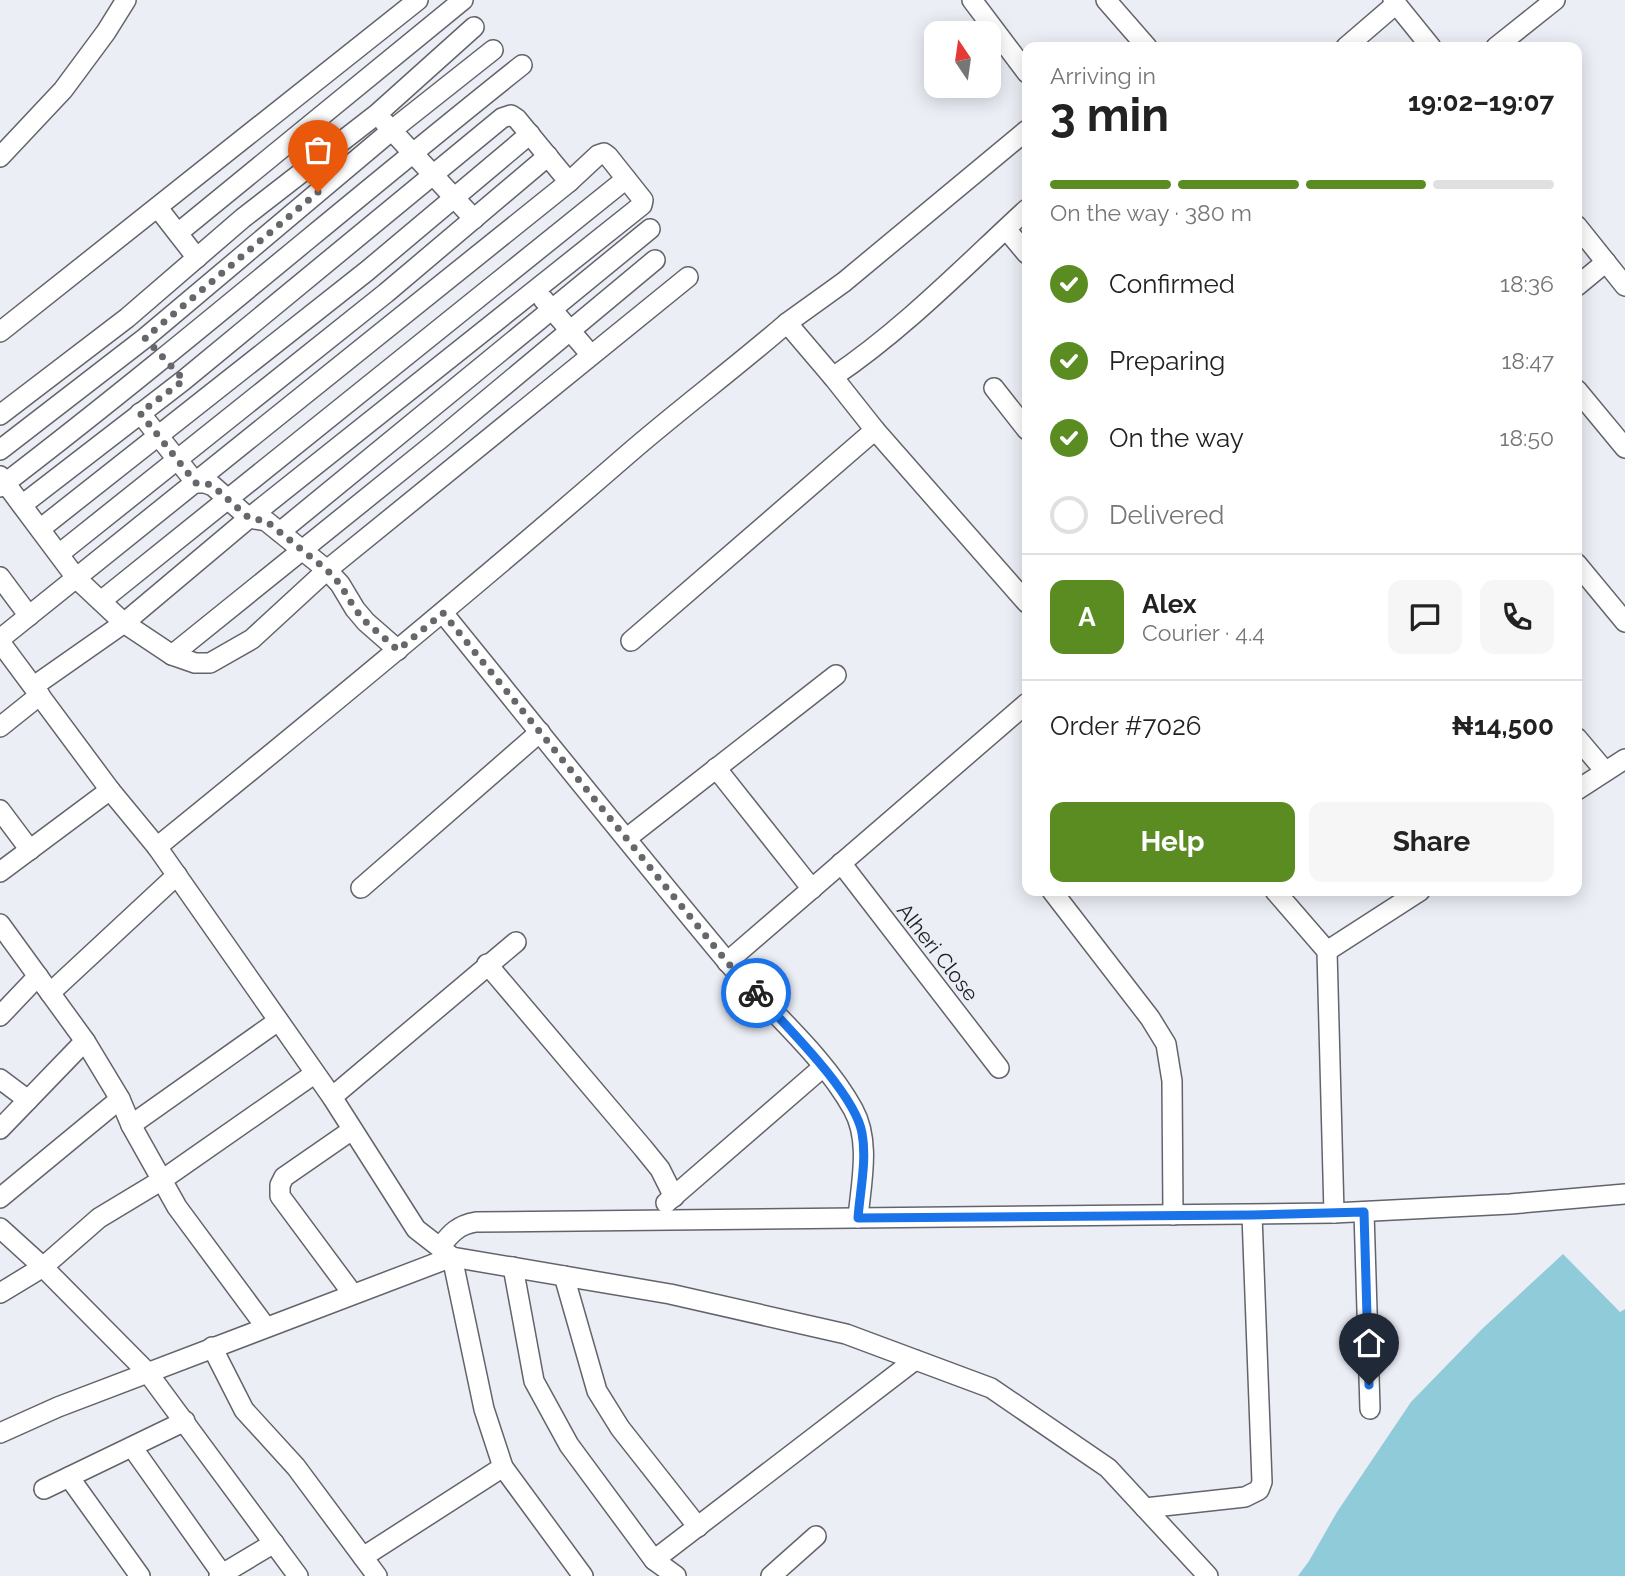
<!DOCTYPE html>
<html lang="en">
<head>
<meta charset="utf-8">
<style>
	body { margin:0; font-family:Raleway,sans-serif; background:#f6f6f6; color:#222; height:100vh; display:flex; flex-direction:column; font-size:26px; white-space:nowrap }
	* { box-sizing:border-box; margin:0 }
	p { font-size:23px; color:#767676 }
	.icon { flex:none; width:38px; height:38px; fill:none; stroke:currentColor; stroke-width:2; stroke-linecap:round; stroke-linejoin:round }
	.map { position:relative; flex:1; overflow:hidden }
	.drawer { position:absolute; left:1022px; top:42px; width:560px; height:854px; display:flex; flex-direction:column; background:#fff; border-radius:14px; box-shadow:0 4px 18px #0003 }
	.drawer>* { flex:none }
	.needle { width:46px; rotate:347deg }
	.tools { position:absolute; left:924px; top:21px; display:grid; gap:14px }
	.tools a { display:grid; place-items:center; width:77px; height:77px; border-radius:14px; background:#fff; box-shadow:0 4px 18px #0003; font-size:35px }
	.pin { position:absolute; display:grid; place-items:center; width:60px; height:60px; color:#fff; margin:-72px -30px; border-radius:50% 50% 50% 0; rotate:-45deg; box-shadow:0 0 7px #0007 }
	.pin .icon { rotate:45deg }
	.courier { position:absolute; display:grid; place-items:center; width:70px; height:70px; margin:-35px; border:5px solid #1a73e8; border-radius:50%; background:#fff; color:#222; box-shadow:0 2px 9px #0007 }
	.headline em { font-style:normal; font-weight:700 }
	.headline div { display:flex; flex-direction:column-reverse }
	.headline { display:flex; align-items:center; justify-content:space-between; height:119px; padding:0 28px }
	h1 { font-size:46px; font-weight:700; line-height:52px }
	.bar { display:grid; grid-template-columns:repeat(4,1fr); gap:10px 7px; align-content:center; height:84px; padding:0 28px }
	.bar i { height:9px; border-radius:5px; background:#e0e0e0 }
	.bar .current { background:#5a8c22 }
	.bar p { grid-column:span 4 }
	.line { display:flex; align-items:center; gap:18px; padding:0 28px; border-top:2px solid #e0e0e0 }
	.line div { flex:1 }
	.round { display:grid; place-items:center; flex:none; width:74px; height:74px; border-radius:14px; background:#f6f6f6 }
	ol { padding:0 28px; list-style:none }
	li { display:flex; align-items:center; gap:21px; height:77px }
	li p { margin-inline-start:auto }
	li .icon { padding:7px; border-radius:50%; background:#5a8c22; color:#fff; stroke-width:4 }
	li:last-child { color:#767676 }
	li i { width:38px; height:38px; border:4px solid #e0e0e0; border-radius:50% }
	.primary-button { display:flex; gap:14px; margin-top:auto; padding:14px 28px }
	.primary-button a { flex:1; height:80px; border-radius:14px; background:#5a8c22; color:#fff; font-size:28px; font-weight:700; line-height:80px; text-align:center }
	.primary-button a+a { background:#f6f6f6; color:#222 }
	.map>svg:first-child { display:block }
	.water { fill:#8fcbd9 }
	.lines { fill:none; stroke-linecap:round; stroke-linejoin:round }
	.minor-casing { stroke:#63646b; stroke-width:22 }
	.minor { stroke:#fff; stroke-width:19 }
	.done { stroke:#65676b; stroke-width:7; stroke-dasharray:0 12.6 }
	.route { stroke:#1a73e8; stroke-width:9 }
	.labels { text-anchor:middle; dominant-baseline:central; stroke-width:5; stroke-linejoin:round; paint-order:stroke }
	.street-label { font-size:21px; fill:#1d1e20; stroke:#eceef6 }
</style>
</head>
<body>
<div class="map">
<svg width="1625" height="1576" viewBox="0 0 1625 1576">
	<rect width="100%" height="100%" fill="#eceef6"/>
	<path class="water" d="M1563,1254L1620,1312L1625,1309V1576H1298L1309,1561L1337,1512L1411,1402L1482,1329Z"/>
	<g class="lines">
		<defs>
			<g id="minor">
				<path d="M972,0L1027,73"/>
				<path d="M1106,0L1147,47"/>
				<path d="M1393,0L1431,47"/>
				<path d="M1346,47L1396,4"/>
				<path d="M1496,47L1555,0"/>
				<path d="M384,122L474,219"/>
				<path d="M0,157L63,90L106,32L126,0"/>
				<path d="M158,208L197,258"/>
				<path d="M1577,226L1625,286"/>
				<path d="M1006,229L1027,254"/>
				<path d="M178,233L463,0"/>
				<path d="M1577,286L1606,262"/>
				<path d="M543,299L591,355"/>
				<path d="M787,323L844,282L1027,130"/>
				<path d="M0,332L418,0"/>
				<path d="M833,377C904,329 964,267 1027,209"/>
				<path d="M994,388L1027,430"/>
				<path d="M1577,390L1625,448"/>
				<path d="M140,413L196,483H205L213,486L249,518L266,521L327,570L340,584L355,609L366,622L398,650"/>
				<path d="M0,415L127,318L243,218L377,114L474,27"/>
				<path d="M0,450L145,338L392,130L493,50"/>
				<path d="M0,476L77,579L124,623L172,655L195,663H210L252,639L327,570L688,277"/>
				<path d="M0,487C178,351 347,204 522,65"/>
				<path d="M22,505L184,380L502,118L511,115L517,119L569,182"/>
				<path d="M40,529L367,271L530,134"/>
				<path d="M280,532L650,229"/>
				<path d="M59,554L386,293L548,156"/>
				<path d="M1577,564L1625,622"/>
				<path d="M0,577L29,616"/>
				<path d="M101,601L626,179"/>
				<path d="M443,613C537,729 630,845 725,959C766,1008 822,1053 853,1109C871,1141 861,1183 858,1218"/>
				<path d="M0,639L569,182L598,155L604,153L608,156L643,200L642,205L249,518L124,623L34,686"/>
				<path d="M631,641L875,430"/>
				<path d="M0,642L110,790L157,847L332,1097L416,1229L452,1257L670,1294L846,1334L991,1388L1108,1468L1208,1576"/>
				<path d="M172,655L440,439L655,260"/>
				<path d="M0,727L40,695"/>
				<path d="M1577,738L1605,771"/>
				<path d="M716,768L812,889"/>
				<path d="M1577,790L1625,759"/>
				<path d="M0,810L30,850"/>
				<path d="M627,838L836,675"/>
				<path d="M157,847C316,718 474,588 628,454C680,409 735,368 787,323L833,377L875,430L1027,603"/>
				<path d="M841,863L999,1068"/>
				<path d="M0,872L110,790"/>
				<path d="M361,888L540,732"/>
				<path d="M1052,891L1150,1018L1166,1044L1172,1081L1173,1215"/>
				<path d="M1275,891L1327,951L1334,1213"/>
				<path d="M0,924L85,1041L120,1099L131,1125L177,1207L265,1326"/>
				<path d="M1327,951L1420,891"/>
				<path d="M727,962L1027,703"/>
				<path d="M487,964L643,1148L660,1169L674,1197"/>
				<path d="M50,993L177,875"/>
				<path d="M0,1016L38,976"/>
				<path d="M0,1079L28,1100"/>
				<path d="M332,1097L516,942"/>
				<path d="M131,1125L278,1021"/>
				<path d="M0,1129L85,1041"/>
				<path d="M0,1198L120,1099"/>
				<path d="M666,1203L823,1067"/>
				<path d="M1364,1212L1370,1409"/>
				<path d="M0,1228L43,1267L148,1373L298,1576"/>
				<path d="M440,1247C451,1233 458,1225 476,1222L1334,1213L1510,1204L1625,1194"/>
				<path d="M513,1267L534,1381L569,1445L654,1560L676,1576"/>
				<path d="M564,1276L597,1391L620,1428L698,1527"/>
				<path d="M0,1293L43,1267L99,1218L162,1180L314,1074"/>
				<path d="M352,1293L280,1196V1185L284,1177L352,1130"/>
				<path d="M212,1347L244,1410L296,1467L377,1576"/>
				<path d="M0,1433L58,1407L452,1257L484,1409L503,1467L583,1576"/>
				<path d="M132,1447L222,1574"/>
				<path d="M69,1477L140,1576"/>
				<path d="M44,1489L185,1421"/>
				<path d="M1145,1508L1245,1497L1259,1490L1262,1482L1252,1215"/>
				<path d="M363,1557L503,1467"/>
				<path d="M654,1560L915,1360"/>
				<path d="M219,1576L274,1543"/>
				<path d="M771,1576L816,1536"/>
			</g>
		</defs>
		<use href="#minor" class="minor-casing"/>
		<use href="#minor" class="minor"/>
	</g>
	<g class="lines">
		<path class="done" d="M318,192L145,338L184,380L140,413L196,483H205L213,486L249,518L266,521L327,570L340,584L355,609L366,622L398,650L443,613L727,962L756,993"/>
		<path class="route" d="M756,993C784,1024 855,1093 862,1133C867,1160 860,1191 858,1218L1252,1215L1364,1212L1369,1385"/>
	</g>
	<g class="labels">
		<g class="street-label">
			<text transform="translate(938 952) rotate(52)">Alheri Close</text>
		</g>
	</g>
</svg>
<div class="tools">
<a><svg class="needle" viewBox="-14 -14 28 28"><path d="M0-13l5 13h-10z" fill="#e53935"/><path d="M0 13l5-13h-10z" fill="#767676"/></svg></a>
</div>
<div class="pin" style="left:318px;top:192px;background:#ea580c"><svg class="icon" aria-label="bag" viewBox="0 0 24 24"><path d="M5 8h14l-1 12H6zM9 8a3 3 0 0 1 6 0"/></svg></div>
<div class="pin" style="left:1369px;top:1385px;background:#1f2937"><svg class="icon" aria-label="home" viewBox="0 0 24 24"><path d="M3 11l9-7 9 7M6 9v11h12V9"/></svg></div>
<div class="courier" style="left:756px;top:993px"><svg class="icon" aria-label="bike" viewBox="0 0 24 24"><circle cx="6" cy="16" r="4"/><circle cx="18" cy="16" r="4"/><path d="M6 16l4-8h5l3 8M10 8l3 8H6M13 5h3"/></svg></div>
<section class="drawer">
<div class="headline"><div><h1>3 min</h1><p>Arriving in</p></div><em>19:02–19:07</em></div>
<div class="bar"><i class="current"></i><i class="current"></i><i class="current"></i><i></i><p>On the way · 380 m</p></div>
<ol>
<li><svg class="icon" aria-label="check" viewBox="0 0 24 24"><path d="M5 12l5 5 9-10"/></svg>Confirmed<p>18:36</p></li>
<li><svg class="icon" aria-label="check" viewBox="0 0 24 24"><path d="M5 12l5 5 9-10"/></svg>Preparing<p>18:47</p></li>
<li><svg class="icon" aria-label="check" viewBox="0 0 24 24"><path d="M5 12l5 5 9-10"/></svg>On the way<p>18:50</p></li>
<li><i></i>Delivered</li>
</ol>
<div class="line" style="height:126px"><b class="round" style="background:#5a8c22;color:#fff">A</b><div><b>Alex</b><p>Courier · 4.4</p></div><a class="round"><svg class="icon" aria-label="chat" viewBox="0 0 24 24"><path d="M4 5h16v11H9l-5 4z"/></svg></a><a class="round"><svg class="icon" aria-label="phone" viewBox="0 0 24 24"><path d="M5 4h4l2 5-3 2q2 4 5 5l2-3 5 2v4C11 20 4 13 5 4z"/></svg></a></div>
<div class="line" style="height:91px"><div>Order #7026</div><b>₦14,500</b></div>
<div class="primary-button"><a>Help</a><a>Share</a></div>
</section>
</div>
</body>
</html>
